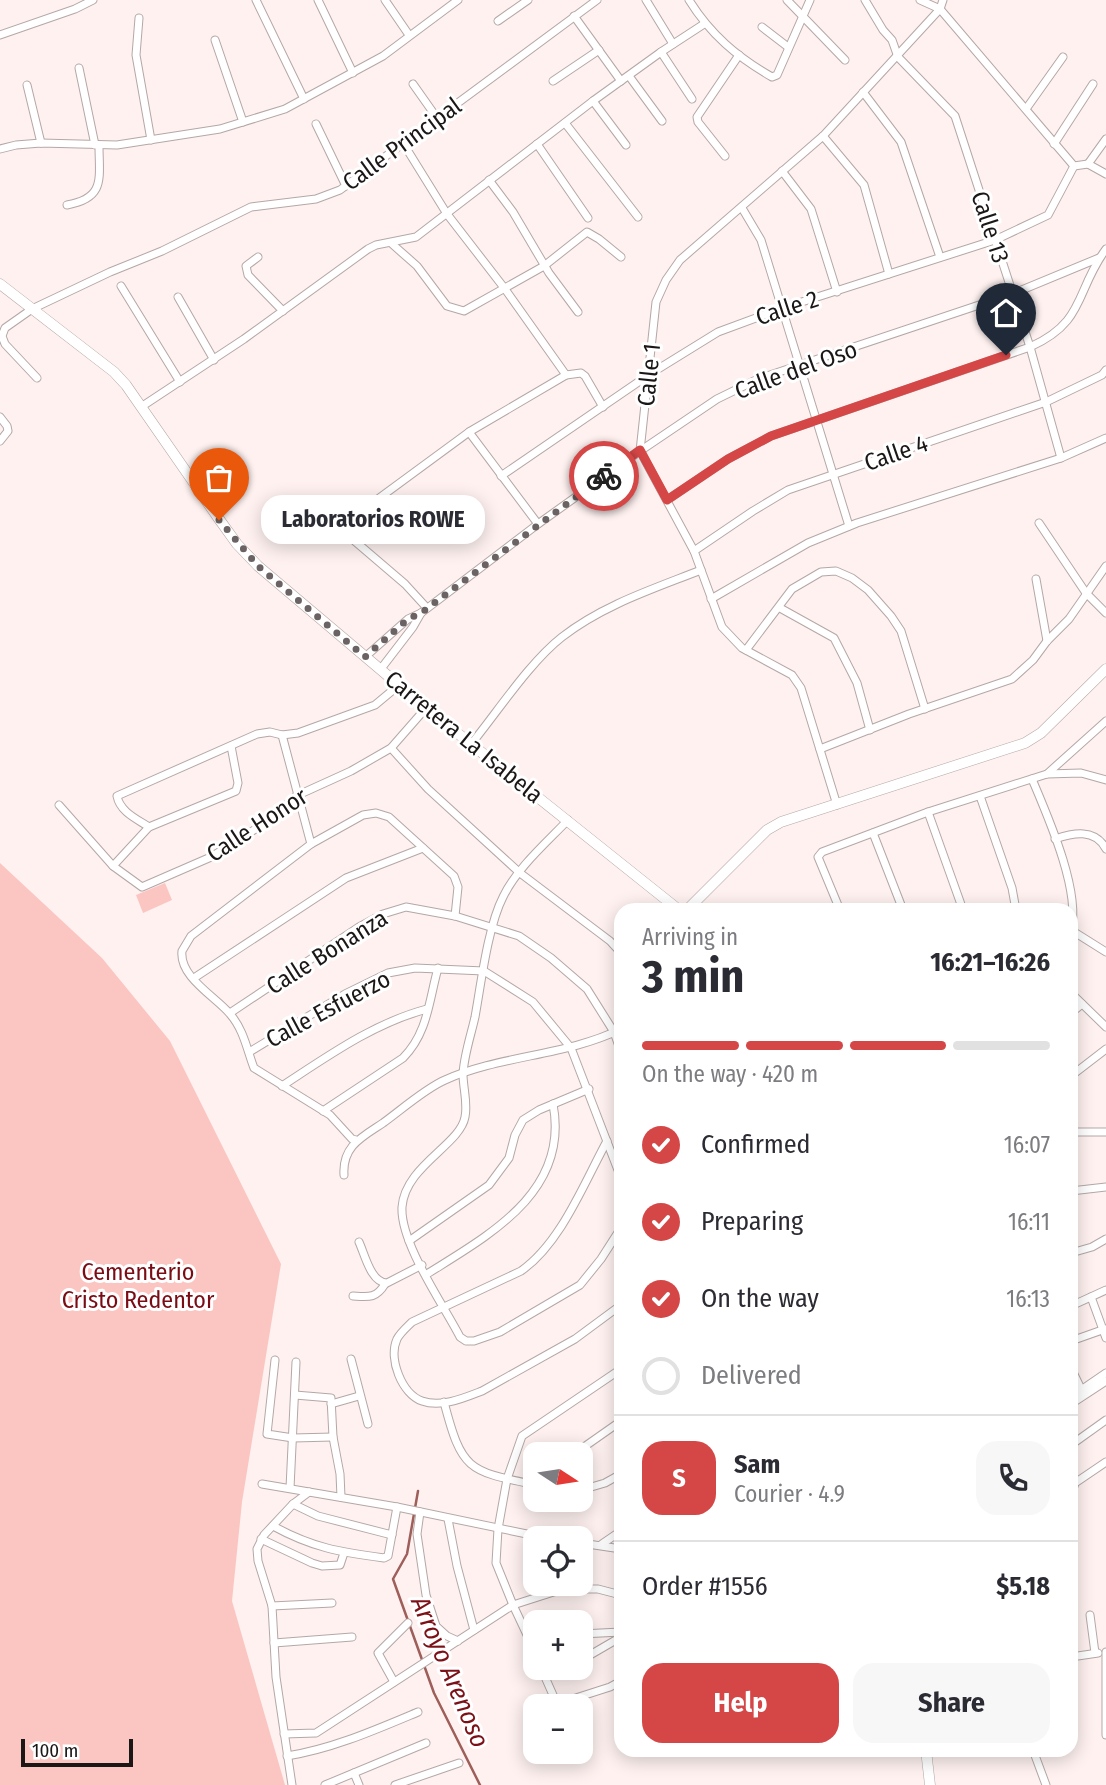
<!DOCTYPE html>
<html lang="en">
<head>
<meta charset="utf-8">
<style>
	body { margin:0; font-family:"Fira Sans Condensed",sans-serif; background:#f7f7f7; color:#2b2b33; height:100vh; display:flex; flex-direction:column; font-size:26px; white-space:nowrap }
	* { box-sizing:border-box; margin:0 }
	p { font-size:23px; color:#7c7c81 }
	.icon { flex:none; width:38px; height:38px; fill:none; stroke:currentColor; stroke-width:2; stroke-linecap:round; stroke-linejoin:round }
	.map { position:relative; flex:1; overflow:hidden }
	.side { position:absolute; left:614px; top:903px; width:464px; height:854px; display:flex; flex-direction:column; background:#fff; border-radius:21px; box-shadow:0 4px 18px #0003 }
	.side>* { flex:none }
	.needle { width:46px; rotate:102deg }
	.fabs { position:absolute; left:523px; top:1442px; display:grid; gap:14px }
	.fabs a { display:grid; place-items:center; width:70px; height:70px; border-radius:14px; background:#fff; box-shadow:0 4px 18px #0003; font-size:35px }
	.scale { position:absolute; left:21px; bottom:18px; width:112px; box-sizing:border-box; padding-left:7px; border:4px solid #1c1717; border-top:0; font-size:19px; line-height:24px; white-space:nowrap; color:#1c1717; -webkit-text-stroke:5px #fff; paint-order:stroke }
	.pin { position:absolute; display:grid; place-items:center; width:60px; height:60px; color:#fff; margin:-72px -30px; border-radius:50% 50% 50% 0; rotate:-45deg; box-shadow:0 0 7px #0007 }
	.pin .icon { rotate:45deg }
	.courier { position:absolute; display:grid; place-items:center; width:70px; height:70px; margin:-35px; border:5px solid #d54646; border-radius:50%; background:#fff; color:#222; box-shadow:0 2px 9px #0007 }
	.bubble { position:absolute; height:49px; border-radius:21px; background:#fff; box-shadow:0 4px 18px #0003; font-size:23px; font-weight:700; line-height:49px; text-align:center }
	.overview em { font-style:normal; font-weight:700 }
	.overview div { display:flex; flex-direction:column-reverse }
	.overview { display:flex; align-items:center; justify-content:space-between; height:119px; padding:0 28px }
	h1 { font-size:46px; font-weight:700; line-height:52px }
	.bar { display:grid; grid-template-columns:repeat(4,1fr); gap:10px 7px; align-content:center; height:84px; padding:0 28px }
	.bar i { height:9px; border-radius:5px; background:#e1e1e2 }
	.bar .selected { background:#d54646 }
	.bar p { grid-column:span 4 }
	.line { display:flex; align-items:center; gap:18px; padding:0 28px; border-top:2px solid #e1e1e2 }
	.line div { flex:1 }
	.round { display:grid; place-items:center; flex:none; width:74px; height:74px; border-radius:21px; background:#f7f7f7 }
	ol { padding:0 28px; list-style:none }
	li { display:flex; align-items:center; gap:21px; height:77px }
	li p { margin-inline-start:auto }
	li .icon { padding:7px; border-radius:50%; background:#d54646; color:#fff; stroke-width:4 }
	li:last-child { color:#7c7c81 }
	li i { width:38px; height:38px; border:4px solid #e1e1e2; border-radius:50% }
	.primary-button { display:flex; gap:14px; margin-top:auto; padding:14px 28px }
	.primary-button a { flex:1; height:80px; border-radius:21px; background:#d54646; color:#fff; font-size:28px; font-weight:700; line-height:80px; text-align:center }
	.primary-button a+a { background:#f7f7f7; color:#2b2b33 }
	.map>svg:first-child { display:block }
	.green { fill:#fbc6c1 }
	.lines { fill:none; stroke-linecap:round; stroke-linejoin:round }
	.stream { stroke:#9e5e5a; stroke-width:2.5 }
	.street-casing { stroke:#b4a8a7; stroke-width:9 }
	.secondary-casing { stroke:#b4a8a7; stroke-width:11 }
	.street { stroke:#fff; stroke-width:7 }
	.secondary { stroke:#fff; stroke-width:10 }
	.done { stroke:#6b6363; stroke-width:7; stroke-dasharray:0 12.6 }
	.route { stroke:#d54646; stroke-width:9 }
	.labels { text-anchor:middle; dominant-baseline:central; stroke-width:6; stroke-linejoin:round; paint-order:stroke }
	.street-label { font-size:24px; fill:#1c1717; stroke:#fff }
	.park-label { font-size:24px; fill:#7a0c16; stroke:#fff }
	.water-label { font-size:26px; font-style:italic; fill:#7c1017; stroke:#fff }
</style>
</head>
<body>
<div class="map">
<svg width="1106" height="1785" viewBox="0 0 1106 1785">
	<rect width="100%" height="100%" fill="#fef1f0"/>
	<g class="green">
		<path d="M0,863L102,958L170,1041L281,1264L242,1502L232,1601L285,1785H0Z"/>
		<path d="M165,883L172,900L143,913L136,895Z"/>
	</g>
	<g class="lines">
		<path class="stream" d="M418,1491L407,1554L393,1579L434,1693L480,1785"/>
		<defs>
			<g id="street">
				<path d="M256,0L304,99"/>
				<path d="M318,0L353,73"/>
				<path d="M385,0L409,35"/>
				<path d="M646,0L673,44"/>
				<path d="M689,0C710,34 737,57 772,77L777,75L810,0"/>
				<path d="M787,0L845,60"/>
				<path d="M865,0L883,30L892,40L898,57L955,116L1030,347L1061,458"/>
				<path d="M920,0L940,9L1074,166L1088,164L1106,174"/>
				<path d="M574,16L621,81"/>
				<path d="M139,18L136,55L151,140"/>
				<path d="M498,21L528,0"/>
				<path d="M762,27L788,47"/>
				<path d="M0,35L75,9L93,0"/>
				<path d="M215,40L243,122"/>
				<path d="M661,52L692,99"/>
				<path d="M79,68L95,145"/>
				<path d="M629,76L662,121"/>
				<path d="M553,81L599,50"/>
				<path d="M413,84L437,118"/>
				<path d="M27,85L41,143"/>
				<path d="M863,92L901,142L940,257"/>
				<path d="M593,101L626,145"/>
				<path d="M1026,109L1063,57"/>
				<path d="M565,123L638,217"/>
				<path d="M316,124L346,186"/>
				<path d="M823,136L864,185L889,274"/>
				<path d="M403,143L447,214L505,289L566,375"/>
				<path d="M537,144L588,218"/>
				<path d="M1054,144L1093,84"/>
				<path d="M0,149L16,145L41,143L117,145L220,129L285,109L383,56L458,0"/>
				<path d="M725,156L698,122L697,117L739,55"/>
				<path d="M1088,164L1106,139"/>
				<path d="M782,171L811,209L837,292"/>
				<path d="M489,180L513,212L549,273L578,312"/>
				<path d="M67,205C106,198 99,178 99,145"/>
				<path d="M742,208L761,240L849,526"/>
				<path d="M391,243L417,266L447,306L464,311L544,266L587,232L599,239L621,257"/>
				<path d="M258,257L246,266L248,275L283,311"/>
				<path d="M121,286L180,382"/>
				<path d="M178,297L214,360"/>
				<path d="M37,378L5,344L2,336L5,328L32,309L110,272L162,251L251,207L316,199L340,190L597,0"/>
				<path d="M141,407L244,339L368,249L376,245L416,237L593,101L661,52L704,24"/>
				<path d="M0,417L7,426L8,431L0,441"/>
				<path d="M469,432L538,524"/>
				<path d="M501,476L650,374L718,332L783,308L995,240L1048,215L1074,166"/>
				<path d="M667,500L728,459L771,436L1030,347C1086,322 1075,291 1106,249"/>
				<path d="M1039,523L1086,593L1106,613"/>
				<path d="M694,551L753,511L788,490L1046,402L1102,375L1106,370"/>
				<path d="M1036,579L1047,641"/>
				<path d="M711,599L808,543L857,523L1061,458L1106,438"/>
				<path d="M427,608L405,584L350,537L347,526L348,521L469,432L566,375L581,373L585,376L603,407"/>
				<path d="M780,608L834,638L857,683L870,730"/>
				<path d="M746,650L792,589L821,572L836,571L852,578L868,590L891,616L901,631L925,709"/>
				<path d="M365,657L408,619L421,613L538,524L640,451L717,399L758,379L1012,294L1099,258"/>
				<path d="M380,670L413,627L421,613"/>
				<path d="M282,735L311,844"/>
				<path d="M472,743C498,711 530,662 562,637C603,605 653,589 701,570"/>
				<path d="M391,748L428,789L520,873L610,941L621,953"/>
				<path d="M820,749L909,714L1012,679L1033,660L1047,641L1069,619L1106,566"/>
				<path d="M1047,774L1106,721"/>
				<path d="M1032,779C1048,817 1081,891 1071,930"/>
				<path d="M980,796L1012,888L1016,910"/>
				<path d="M59,805L113,866L142,887L211,857L273,818L296,796L351,771L391,748L426,708"/>
				<path d="M837,805L801,688L792,675L742,648L722,627L694,551L640,451L656,302L666,280L680,260L823,136L940,9L943,0"/>
				<path d="M928,812L963,910"/>
				<path d="M568,820C546,843 517,868 503,897C488,926 481,984 475,1017C471,1035 464,1055 463,1074C463,1088 468,1103 465,1117C460,1145 405,1166 402,1207C400,1243 443,1304 460,1337L466,1341H474L500,1332L580,1285L601,1259L619,1231L621,1220"/>
				<path d="M149,827C137,819 120,812 117,796L257,734L270,732L282,735L298,733L375,705L399,685"/>
				<path d="M873,833L903,910"/>
				<path d="M1055,839C1073,833 1095,828 1106,849"/>
				<path d="M113,866L149,827L236,791L238,783L231,746"/>
				<path d="M840,910L818,857L822,852L928,812L1047,774L1081,773L1106,780"/>
				<path d="M1071,930L1106,952"/>
				<path d="M194,978L346,878L423,848"/>
				<path d="M1071,993L1106,1027"/>
				<path d="M230,1013L359,927L383,914L406,907L455,916L519,936L551,958L587,989L614,1032L621,1052"/>
				<path d="M1071,1013L1082,1004"/>
				<path d="M251,1051L345,994L388,973L415,968L484,971L533,1002L571,1048L621,1178"/>
				<path d="M1071,1076L1106,1049"/>
				<path d="M282,1086C328,1056 374,1023 427,1009"/>
				<path d="M323,1111L403,1058C428,1033 429,1000 438,968"/>
				<path d="M1071,1132H1106"/>
				<path d="M356,1140L352,1139L330,1115L254,1068C247,1050 244,1030 230,1014C216,997 179,977 182,951L191,936L311,844L363,815L376,813L389,817L454,876L458,887L455,916"/>
				<path d="M607,1141C584,1183 561,1243 521,1271L412,1322C407,1327 400,1333 397,1339C388,1359 402,1394 422,1401C441,1408 464,1398 482,1391L575,1339L621,1305"/>
				<path d="M344,1175C342,1146 362,1137 383,1123C401,1110 426,1088 445,1080C501,1055 566,1056 621,1029"/>
				<path d="M1071,1191L1106,1187"/>
				<path d="M409,1241L489,1185L509,1158L515,1135L523,1120L539,1110L589,1089"/>
				<path d="M359,1242C365,1255 371,1283 387,1283L422,1265"/>
				<path d="M1071,1253L1092,1247L1106,1239"/>
				<path d="M427,1274C489,1235 570,1192 553,1104"/>
				<path d="M353,1296C368,1297 376,1299 385,1284"/>
				<path d="M1091,1297L1106,1338"/>
				<path d="M1071,1306L1106,1290"/>
				<path d="M1071,1341L1105,1329"/>
				<path d="M351,1359L368,1424"/>
				<path d="M275,1360L267,1434L293,1438L333,1437"/>
				<path d="M1071,1368L1083,1393"/>
				<path d="M295,1395L331,1398L333,1437L340,1474L341,1497"/>
				<path d="M1071,1397L1106,1373"/>
				<path d="M444,1402C462,1471 468,1471 536,1485"/>
				<path d="M331,1404L359,1396"/>
				<path d="M1071,1404L1106,1381"/>
				<path d="M1071,1445L1106,1420"/>
				<path d="M574,1454L621,1421"/>
				<path d="M1075,1483L1106,1462"/>
				<path d="M262,1484L397,1507L546,1538"/>
				<path d="M290,1488L296,1362"/>
				<path d="M581,1490L605,1483L621,1474"/>
				<path d="M1071,1496L1075,1483"/>
				<path d="M293,1504L318,1516L392,1535"/>
				<path d="M420,1512L417,1534L426,1595L436,1626L447,1636L458,1641"/>
				<path d="M448,1519L457,1566L474,1630"/>
				<path d="M273,1526C313,1548 340,1552 384,1558L388,1556L397,1507"/>
				<path d="M261,1539L312,1563L322,1566L340,1565L344,1553"/>
				<path d="M581,1543L621,1549"/>
				<path d="M602,1544L621,1531"/>
				<path d="M272,1606L332,1603"/>
				<path d="M1090,1615L1095,1653"/>
				<path d="M581,1634L621,1632"/>
				<path d="M581,1639L586,1652L590,1655L621,1637"/>
				<path d="M274,1643L352,1637"/>
				<path d="M1106,1652V1735"/>
				<path d="M536,1654L513,1605L496,1563L498,1529L507,1479L522,1436L621,1369"/>
				<path d="M1071,1657L1098,1653"/>
				<path d="M541,1668L557,1704L610,1687L621,1681"/>
				<path d="M394,1682L378,1653L408,1623"/>
				<path d="M284,1734L316,1733L513,1605L563,1589H598L621,1595"/>
				<path d="M1033,1750L1046,1785"/>
				<path d="M287,1756C332,1749 375,1730 418,1712"/>
				<path d="M354,1773L359,1785"/>
				<path d="M292,1785L276,1677L272,1606L258,1561L257,1549L264,1535L293,1504L309,1492"/>
				<path d="M325,1785L426,1743"/>
				<path d="M395,1785L459,1763"/>
			</g>
			<g id="secondary">
				<path d="M0,284L114,372L126,385L219,519L237,544L258,566L426,708L679,910"/>
				<path d="M687,910L767,830L781,822L1025,743L1041,733L1106,669"/>
				<path d="M926,1750L930,1785"/>
			</g>
		</defs>
		<use href="#street" class="street-casing"/>
		<use href="#secondary" class="secondary-casing"/>
		<use href="#street" class="street"/>
		<use href="#secondary" class="secondary"/>
	</g>
	<g class="lines">
		<path class="done" d="M219,520L258,566L365,657L408,619L421,613L604,476"/>
		<path class="route" d="M604,476L640,450L667,500L728,459L771,436L1006,355"/>
	</g>
	<g class="labels">
		<g class="street-label">
			<text transform="translate(402 144) rotate(-36)">Calle Principal</text>
			<text transform="translate(990 227) rotate(72)">Calle 13</text>
			<text transform="translate(787 308) rotate(-18)">Calle 2</text>
			<text transform="translate(796 370) rotate(-20)">Calle del Oso</text>
			<text transform="translate(649 375) rotate(-84)">Calle 1</text>
			<text transform="translate(896 453) rotate(-19)">Calle 4</text>
			<text transform="translate(464 737) rotate(39)">Carretera La Isabela</text>
			<text transform="translate(257 825) rotate(-33)">Calle Honor</text>
			<text transform="translate(327 952) rotate(-32)">Calle Bonanza</text>
			<text transform="translate(328 1009) rotate(-28)">Calle Esfuerzo</text>
		</g>
		<g class="park-label">
			<text x="138" y="1272">Cementerio<tspan x="138" dy="28">Cristo Redentor</tspan></text>
		</g>
		<g class="water-label">
			<text transform="translate(450 1672) rotate(67)">Arroyo Arenoso</text>
		</g>
	</g>
</svg>
<div class="fabs">
<a><svg class="needle" viewBox="-14 -14 28 28"><path d="M0-13l5 13h-10z" fill="#e53935"/><path d="M0 13l5-13h-10z" fill="#7c7c81"/></svg></a>
<a><svg class="icon" aria-label="locate" viewBox="0 0 24 24"><circle cx="12" cy="12" r="6"/><path d="M12 2v4M12 18v4M2 12h4M18 12h4"/></svg></a>
<a>+</a>
<a>−</a>
</div>
<div class="scale">100 m</div>
<div class="pin" style="left:219px;top:520px;background:#ea580c"><svg class="icon" aria-label="bag" viewBox="0 0 24 24"><path d="M5 8h14l-1 12H6zM9 8a3 3 0 0 1 6 0"/></svg></div>
<div class="pin" style="left:1006px;top:355px;background:#1f2937"><svg class="icon" aria-label="home" viewBox="0 0 24 24"><path d="M3 11l9-7 9 7M6 9v11h12V9"/></svg></div>
<div class="courier" style="left:604px;top:476px"><svg class="icon" aria-label="bike" viewBox="0 0 24 24"><circle cx="6" cy="16" r="4"/><circle cx="18" cy="16" r="4"/><path d="M6 16l4-8h5l3 8M10 8l3 8H6M13 5h3"/></svg></div>
<div class="bubble" style="left:261px;top:495px;width:224px">Laboratorios ROWE</div>
<section class="side">
<div class="overview"><div><h1>3 min</h1><p>Arriving in</p></div><em>16:21–16:26</em></div>
<div class="bar"><i class="selected"></i><i class="selected"></i><i class="selected"></i><i></i><p>On the way · 420 m</p></div>
<ol>
<li><svg class="icon" aria-label="check" viewBox="0 0 24 24"><path d="M5 12l5 5 9-10"/></svg>Confirmed<p>16:07</p></li>
<li><svg class="icon" aria-label="check" viewBox="0 0 24 24"><path d="M5 12l5 5 9-10"/></svg>Preparing<p>16:11</p></li>
<li><svg class="icon" aria-label="check" viewBox="0 0 24 24"><path d="M5 12l5 5 9-10"/></svg>On the way<p>16:13</p></li>
<li><i></i>Delivered</li>
</ol>
<div class="line" style="height:126px"><b class="round" style="background:#d54646;color:#fff">S</b><div><b>Sam</b><p>Courier · 4.9</p></div><a class="round"><svg class="icon" aria-label="phone" viewBox="0 0 24 24"><path d="M5 4h4l2 5-3 2q2 4 5 5l2-3 5 2v4C11 20 4 13 5 4z"/></svg></a></div>
<div class="line" style="height:91px"><div>Order #1556</div><b>$5.18</b></div>
<div class="primary-button"><a>Help</a><a>Share</a></div>
</section>
</div>
</body>
</html>
